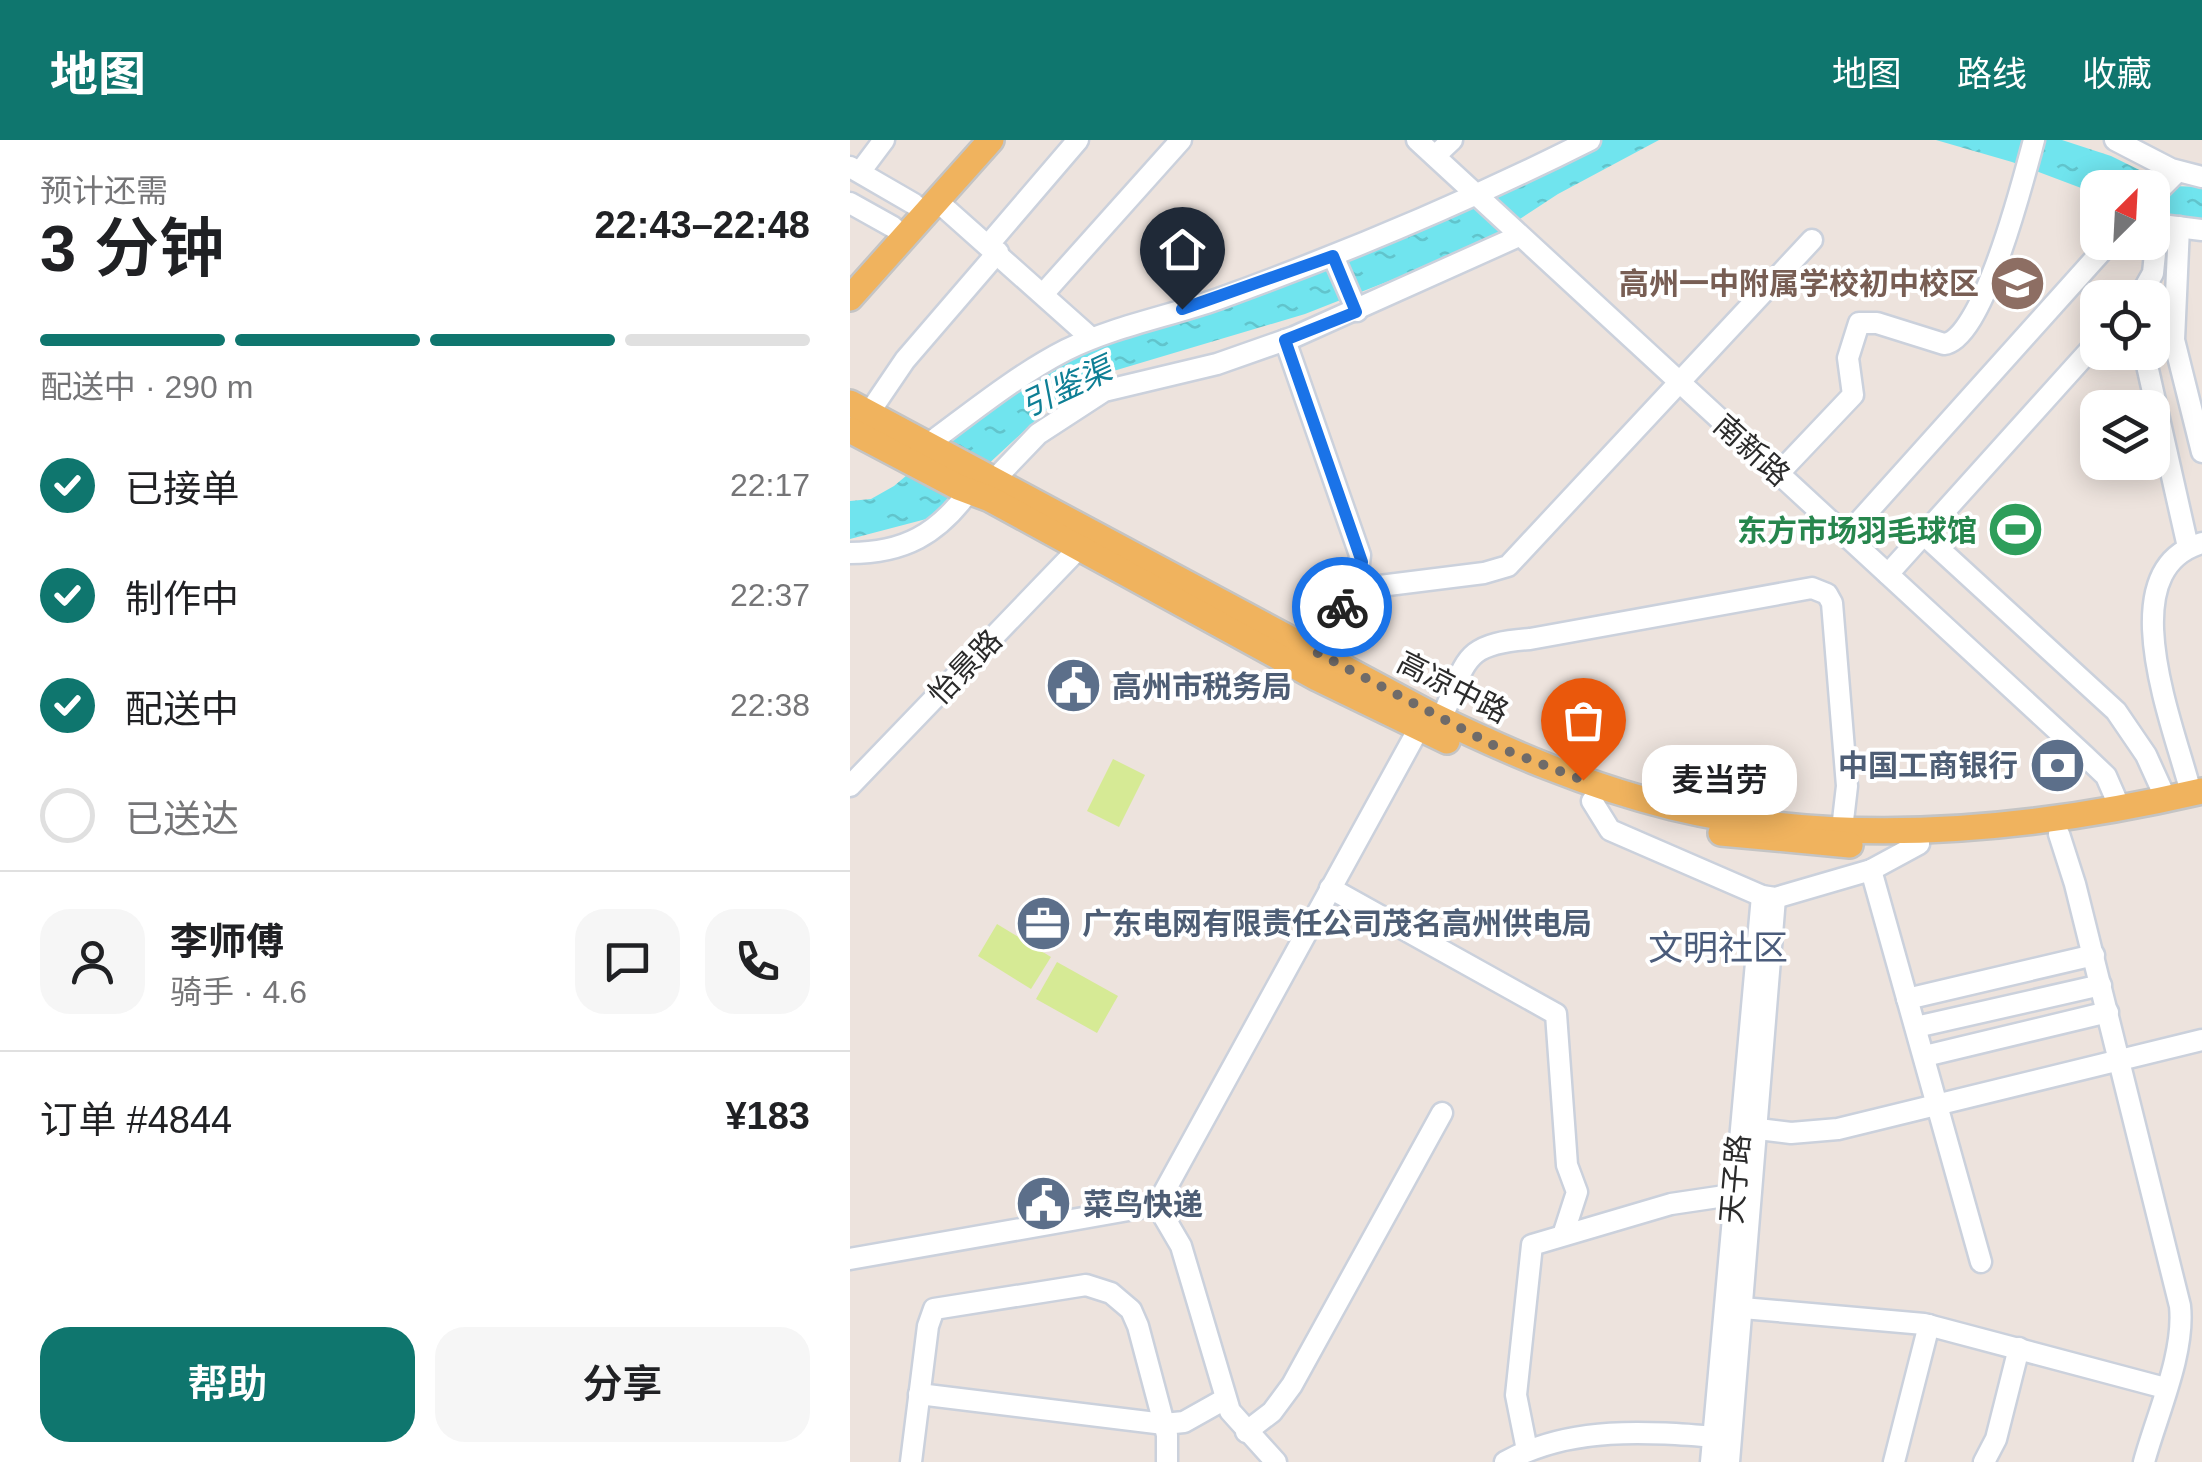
<!DOCTYPE html>
<html lang="zh">
<head>
<meta charset="utf-8">
<style>
	body { margin:0; font-family:Arial,"Noto Sans SC",sans-serif; background:#f6f6f6; color:#202124; height:100vh; display:flex; flex-direction:column; font-size:38px; white-space:nowrap }
	* { box-sizing:border-box; margin:0 }
	p { font-size:32px; color:#757577 }
	.icon { flex:none; width:55px; height:55px; fill:none; stroke:currentColor; stroke-width:2; stroke-linecap:round; stroke-linejoin:round }
	.map { position:relative; flex:1; overflow:hidden }
	.sheet { display:flex; flex-direction:column; background:#fff; width:850px }
	.sheet>* { flex:none }
	.needle { width:65px; rotate:24deg }
	.controls { position:absolute; left:1230px; top:30px; display:grid; gap:20px }
	.controls a { display:grid; place-items:center; width:90px; height:90px; border-radius:20px; background:#fff; box-shadow:0 5px 25px #0003; font-size:50px }
	.pin { position:absolute; display:grid; place-items:center; width:85px; height:85px; color:#fff; margin:-102px -42px; border-radius:50% 50% 50% 0; rotate:-45deg; box-shadow:0 0 10px #0007 }
	.pin .icon { rotate:45deg }
	.courier { position:absolute; display:grid; place-items:center; width:100px; height:100px; margin:-50px; border:8px solid #1a73e8; border-radius:50%; background:#fff; color:#222; box-shadow:0 2px 12px #0007 }
	.bubble { position:absolute; height:70px; border-radius:30px; background:#fff; box-shadow:0 5px 25px #0003; font-size:32px; font-weight:600; line-height:70px; text-align:center }
	.headline em { font-style:normal; font-weight:600 }
	.headline div { display:flex; flex-direction:column-reverse }
	.headline { display:flex; align-items:center; justify-content:space-between; height:170px; padding:0 40px }
	h1 { font-size:65px; font-weight:600; line-height:75px }
	.bar { display:grid; grid-template-columns:repeat(4,1fr); gap:15px 10px; align-content:center; height:120px; padding:0 40px }
	.bar i { height:12px; border-radius:8px; background:#e0e0e0 }
	.bar .active { background:#0f766e }
	.bar p { grid-column:span 4 }
	.line { display:flex; align-items:center; gap:25px; padding:0 40px; border-top:2px solid #e0e0e0 }
	.line div { flex:1 }
	.round { display:grid; place-items:center; flex:none; width:105px; height:105px; border-radius:30px; background:#f6f6f6 }
	ol { padding:0 40px; list-style:none }
	li { display:flex; align-items:center; gap:30px; height:110px }
	li p { margin-inline-start:auto }
	li .icon { padding:10px; border-radius:50%; background:#0f766e; color:#fff; stroke-width:4 }
	li:last-child { color:#757577 }
	li i { width:55px; height:55px; border:5px solid #e0e0e0; border-radius:50% }
	.action { display:flex; gap:20px; margin-top:auto; padding:20px 40px }
	.action a { flex:1; height:115px; border-radius:30px; background:#0f766e; color:#fff; font-size:40px; font-weight:600; line-height:115px; text-align:center }
	.action a+a { background:#f6f6f6; color:#202124 }
	header { display:flex; align-items:center; gap:60px; box-sizing:border-box; height:140px; padding:0 50px; background:#0f766e; color:#fff }
	header strong { font-size:48px }
	nav { display:flex; gap:55px; margin-inline-start:auto; font-size:35px }
	main { display:flex; flex:1; min-height:0 }
	.map>svg:first-child { display:block }
	.pitch { fill:#d6ea95 }
	.water { fill:url(#water-ripples) }
	.lines { fill:none; stroke-linecap:round; stroke-linejoin:round }
	.minor-casing { stroke:#cbd1dc; stroke-width:25 }
	.major-casing { stroke:#c4c4c4; stroke-width:30 }
	.minor { stroke:#fff; stroke-width:20 }
	.major { stroke:#f0b35e; stroke-width:25 }
	.done { stroke:#6f6b69; stroke-width:10; stroke-dasharray:0 18 }
	.route { stroke:#1a73e8; stroke-width:12 }
	.labels { text-anchor:middle; dominant-baseline:central; stroke-width:8; stroke-linejoin:round; paint-order:stroke }
	.education-label { font-size:30px; font-weight:bold; fill:#785e54; stroke:#fff; text-anchor:end }
	.street-label { font-size:30px; fill:#2b2b2b; stroke:#fff }
	.leisure-label { font-size:30px; font-weight:bold; fill:#27864d; stroke:#fff; text-anchor:end }
	.service-label { font-size:30px; font-weight:bold; fill:#4e5e75; stroke:#fff; text-anchor:start }
	.water-label { font-size:32px; font-style:italic; fill:#0e7f95; stroke:#fff }
	.quarter-label { font-size:35px; fill:#4b5c7b; stroke:#fff }
</style>
</head>
<body>
<header>
<strong>地图</strong>
<nav><a>地图</a><a>路线</a><a>收藏</a></nav>
</header>
<main>
<section class="sheet">
<div class="headline"><div><h1>3 分钟</h1><p>预计还需</p></div><em>22:43–22:48</em></div>
<div class="bar"><i class="active"></i><i class="active"></i><i class="active"></i><i></i><p>配送中 · 290 m</p></div>
<ol>
<li><svg class="icon" aria-label="check" viewBox="0 0 24 24"><path d="M5 12l5 5 9-10"/></svg>已接单<p>22:17</p></li>
<li><svg class="icon" aria-label="check" viewBox="0 0 24 24"><path d="M5 12l5 5 9-10"/></svg>制作中<p>22:37</p></li>
<li><svg class="icon" aria-label="check" viewBox="0 0 24 24"><path d="M5 12l5 5 9-10"/></svg>配送中<p>22:38</p></li>
<li><i></i>已送达</li>
</ol>
<div class="line" style="height:180px"><a class="round"><svg class="icon" aria-label="person" viewBox="0 0 24 24"><circle cx="12" cy="8" r="4"/><path d="M4 21q1-7 8-7t8 7"/></svg></a><div><b>李师傅</b><p>骑手 · 4.6</p></div><a class="round"><svg class="icon" aria-label="chat" viewBox="0 0 24 24"><path d="M4 5h16v11H9l-5 4z"/></svg></a><a class="round"><svg class="icon" aria-label="phone" viewBox="0 0 24 24"><path d="M5 4h4l2 5-3 2q2 4 5 5l2-3 5 2v4C11 20 4 13 5 4z"/></svg></a></div>
<div class="line" style="height:130px"><div>订单 #4844</div><b>¥183</b></div>
<div class="action"><a>帮助</a><a>分享</a></div>
</section>
<div class="map">
<svg width="1352" height="1322" viewBox="0 0 1352 1322">
	<defs>
		<pattern id="water-ripples" width="26" height="14" patternUnits="userSpaceOnUse" patternTransform="scale(2.5)"><rect width="26" height="14" fill="#70e4ee"/><path d="M2 4q2-2 4 0t4 0M15 11q2-2 4 0t4 0" fill="none" stroke="#61c4cc"/></pattern>
	</defs>
	<rect width="100%" height="100%" fill="#ede3dd"/>
	<g class="pitch">
		<path d="M263,619L295,635L269,687L237,671Z"/>
		<path d="M147,784L201,817L181,849L128,816Z"/>
		<path d="M207,822L268,856L247,893L186,859Z"/>
	</g>
	<g class="water">
		<path d="M752,0H809L708,54L650,92L572,128L455,174L250,235L200,267L80,378L0,399V361L21,359L44,346L119,283L261,196L659,48Z"/>
		<path d="M1086,0H1212L1261,16L1322,46L1352,47V83L1303,75L1302,48H1248L1247,54L1162,22Z"/>
	</g>
	<g class="lines">
		<defs>
			<g id="minor">
				<path d="M567,0L1234,615L1256,636L1270,668"/>
				<path d="M1265,0L1321,29L1352,37"/>
				<path d="M585,16L602,0"/>
				<path d="M0,27L64,64"/>
				<path d="M10,32L34,0"/>
				<path d="M1302,57L1327,32"/>
				<path d="M86,60L241,198"/>
				<path d="M0,63L43,87"/>
				<path d="M1319,86L1352,90"/>
				<path d="M1329,87L1324,200L1352,312"/>
				<path d="M139,104L228,0"/>
				<path d="M483,116L507,171"/>
				<path d="M194,153L331,0"/>
				<path d="M1289,158L1303,133L1308,84"/>
				<path d="M435,200L510,415L506,449"/>
				<path d="M1294,212L1338,407"/>
				<path d="M19,273L55,220L148,112"/>
				<path d="M77,305C122,272 167,235 216,210C265,186 317,177 368,159C495,113 619,61 740,0"/>
				<path d="M928,334L1003,255L998,218L1009,183H1027L1094,204C1133,200 1174,37 1184,0"/>
				<path d="M144,340L188,294L254,251L367,224L444,197L669,96"/>
				<path d="M1073,394L1266,571L1296,615L1316,659"/>
				<path d="M996,396L1260,102"/>
				<path d="M0,413C54,413 88,394 119,351"/>
				<path d="M1038,434L1248,201"/>
				<path d="M466,512L506,449L634,433L658,426L962,100"/>
				<path d="M591,579C618,521 610,504 680,499L962,448L977,454L982,463L997,646L992,689"/>
				<path d="M0,646L230,407"/>
				<path d="M1341,653C1325,588 1258,430 1352,403"/>
				<path d="M742,661L760,690L912,756L925,758L1021,730L1069,704"/>
				<path d="M1209,694L1225,744L1330,1166C1335,1214 1307,1274 1294,1322"/>
				<path d="M1021,730L1131,1122"/>
				<path d="M480,748L706,874L717,1025L727,1052L714,1092"/>
				<path d="M1057,859L1244,815"/>
				<path d="M1066,887L1251,845"/>
				<path d="M1075,916L1258,872"/>
				<path d="M892,987L941,993L988,989L1352,900"/>
				<path d="M307,1065L331,1106L380,1271L426,1322"/>
				<path d="M0,1119L307,1065L569,588"/>
				<path d="M881,1167L1074,1184L1315,1248"/>
				<path d="M69,1254L314,1284L334,1282L375,1259"/>
				<path d="M396,1292L422,1272L442,1245L592,973"/>
				<path d="M677,1310L666,1255L682,1105L821,1064L895,1053"/>
				<path d="M61,1322L78,1186L84,1169L236,1145L261,1153L281,1170L288,1186L317,1295V1322"/>
				<path d="M655,1322C723,1284 803,1292 878,1298"/>
				<path d="M861,1322L912,756"/>
				<path d="M879,1322L925,758"/>
				<path d="M1044,1322L1079,1185"/>
				<path d="M1134,1322L1146,1299L1169,1208"/>
			</g>
			<g id="major">
				<path d="M0,158L141,0"/>
				<path d="M0,263L580,574C658,612 737,646 822,667C996,709 1180,691 1352,651"/>
				<path d="M0,290L108,347L140,359L467,538L597,601"/>
				<path d="M871,693L1000,705"/>
			</g>
		</defs>
		<use href="#minor" class="minor-casing"/>
		<use href="#major" class="major-casing"/>
		<use href="#minor" class="minor"/>
		<use href="#major" class="major"/>
	</g>
	<g class="lines">
		<path class="done" d="M492,467L466,512L645,606L733,640"/>
		<path class="route" d="M332,169L483,116L506,172L435,200L512,422L506,449L492,467"/>
	</g>
	<defs>
		<symbol id="school-disc" viewBox="-11 -11 22 22"><circle r="9.5" fill="#8d6e63" stroke="#fff"/><path d="M0-5L7-2L0 1L-7-2ZM-4 1L0 2.5L4 1V4Q0 6-4 4Z" fill="#fff"/></symbol>
		<symbol id="stadium-disc" viewBox="-11 -11 22 22"><circle r="9.5" fill="#2e9e5b" stroke="#fff"/><path d="M0-5a6.5 5 0 1 0 0 10a6.5 5 0 1 0 0-10ZM-3.5-1.8h7v3.6h-7Z" fill="#fff"/></symbol>
		<symbol id="civic-disc" viewBox="-11 -11 22 22"><circle r="9.5" fill="#5c6f8a" stroke="#fff"/><path d="M-.6-6.5H3V-4.5H.6V-3L4-1V1h2V6H-6V1h2V-1L-.6-3ZM-1.2 2.5V6h2.4V2.5Z" fill="#fff"/></symbol>
		<symbol id="bank-disc" viewBox="-11 -11 22 22"><circle r="9.5" fill="#5c6f8a" stroke="#fff"/><path d="M-6-4H6V4H-6ZM0-2.3a2.3 2.3 0 1 0 0 4.6a2.3 2.3 0 1 0 0-4.6Z" fill="#fff"/></symbol>
		<symbol id="office-disc" viewBox="-11 -11 22 22"><circle r="9.5" fill="#5c6f8a" stroke="#fff"/><path d="M-6-3h4V-5.5h4V-3h4V5H-6ZM-1-4.5V-3h2v-1.5ZM-6 0V1H6V0Z" fill="#fff"/></symbol>
	</defs>
	<g fill-rule="evenodd">
		<use href="#school-disc" x="1136" y="112" width="63" height="63"/>
		<use href="#stadium-disc" x="1134" y="358" width="63" height="63"/>
		<use href="#civic-disc" x="192" y="514" width="63" height="63"/>
		<use href="#bank-disc" x="1176" y="594" width="63" height="63"/>
		<use href="#office-disc" x="162" y="752" width="63" height="63"/>
		<use href="#civic-disc" x="162" y="1032" width="63" height="63"/>
	</g>
	<g class="labels">
		<g class="education-label">
			<text x="1129" y="143">高州一中附属学校初中校区</text>
		</g>
		<g class="street-label">
			<text transform="translate(902 310) rotate(42)">南新路</text>
			<text transform="translate(115 527) rotate(-46)">怡景路</text>
			<text transform="translate(603 547) rotate(27)">高凉中路</text>
			<text transform="translate(885 1039) rotate(-85)">天子路</text>
		</g>
		<g class="leisure-label">
			<text x="1127" y="390">东方市场羽毛球馆</text>
		</g>
		<g class="service-label">
			<text x="262" y="546">高州市税务局</text>
			<text x="1168" y="625" text-anchor="end">中国工商银行</text>
			<text x="232" y="783">广东电网有限责任公司茂名高州供电局</text>
			<text x="233" y="1064">菜鸟快递</text>
		</g>
		<g class="water-label">
			<text transform="translate(216 247) rotate(-25)">引鉴渠</text>
		</g>
		<g class="quarter-label">
			<text x="868" y="807">文明社区</text>
		</g>
	</g>
</svg>
<div class="controls">
<a><svg class="needle" viewBox="-14 -14 28 28"><path d="M0-13l5 13h-10z" fill="#e53935"/><path d="M0 13l5-13h-10z" fill="#757577"/></svg></a>
<a><svg class="icon" aria-label="locate" viewBox="0 0 24 24"><circle cx="12" cy="12" r="6"/><path d="M12 2v4M12 18v4M2 12h4M18 12h4"/></svg></a>
<a><svg class="icon" aria-label="layers" viewBox="0 0 24 24"><path d="M12 4l9 5-9 5-9-5zM3 14l9 5 9-5"/></svg></a>
</div>
<div class="pin" style="left:733px;top:640px;background:#ea580c"><svg class="icon" aria-label="bag" viewBox="0 0 24 24"><path d="M5 8h14l-1 12H6zM9 8a3 3 0 0 1 6 0"/></svg></div>
<div class="pin" style="left:332px;top:169px;background:#1f2937"><svg class="icon" aria-label="home" viewBox="0 0 24 24"><path d="M3 11l9-7 9 7M6 9v11h12V9"/></svg></div>
<div class="courier" style="left:492px;top:467px"><svg class="icon" aria-label="bike" viewBox="0 0 24 24"><circle cx="6" cy="16" r="4"/><circle cx="18" cy="16" r="4"/><path d="M6 16l4-8h5l3 8M10 8l3 8H6M13 5h3"/></svg></div>
<div class="bubble" style="left:792px;top:605px;width:155px">麦当劳</div>
</div>
</main>
</body>
</html>
